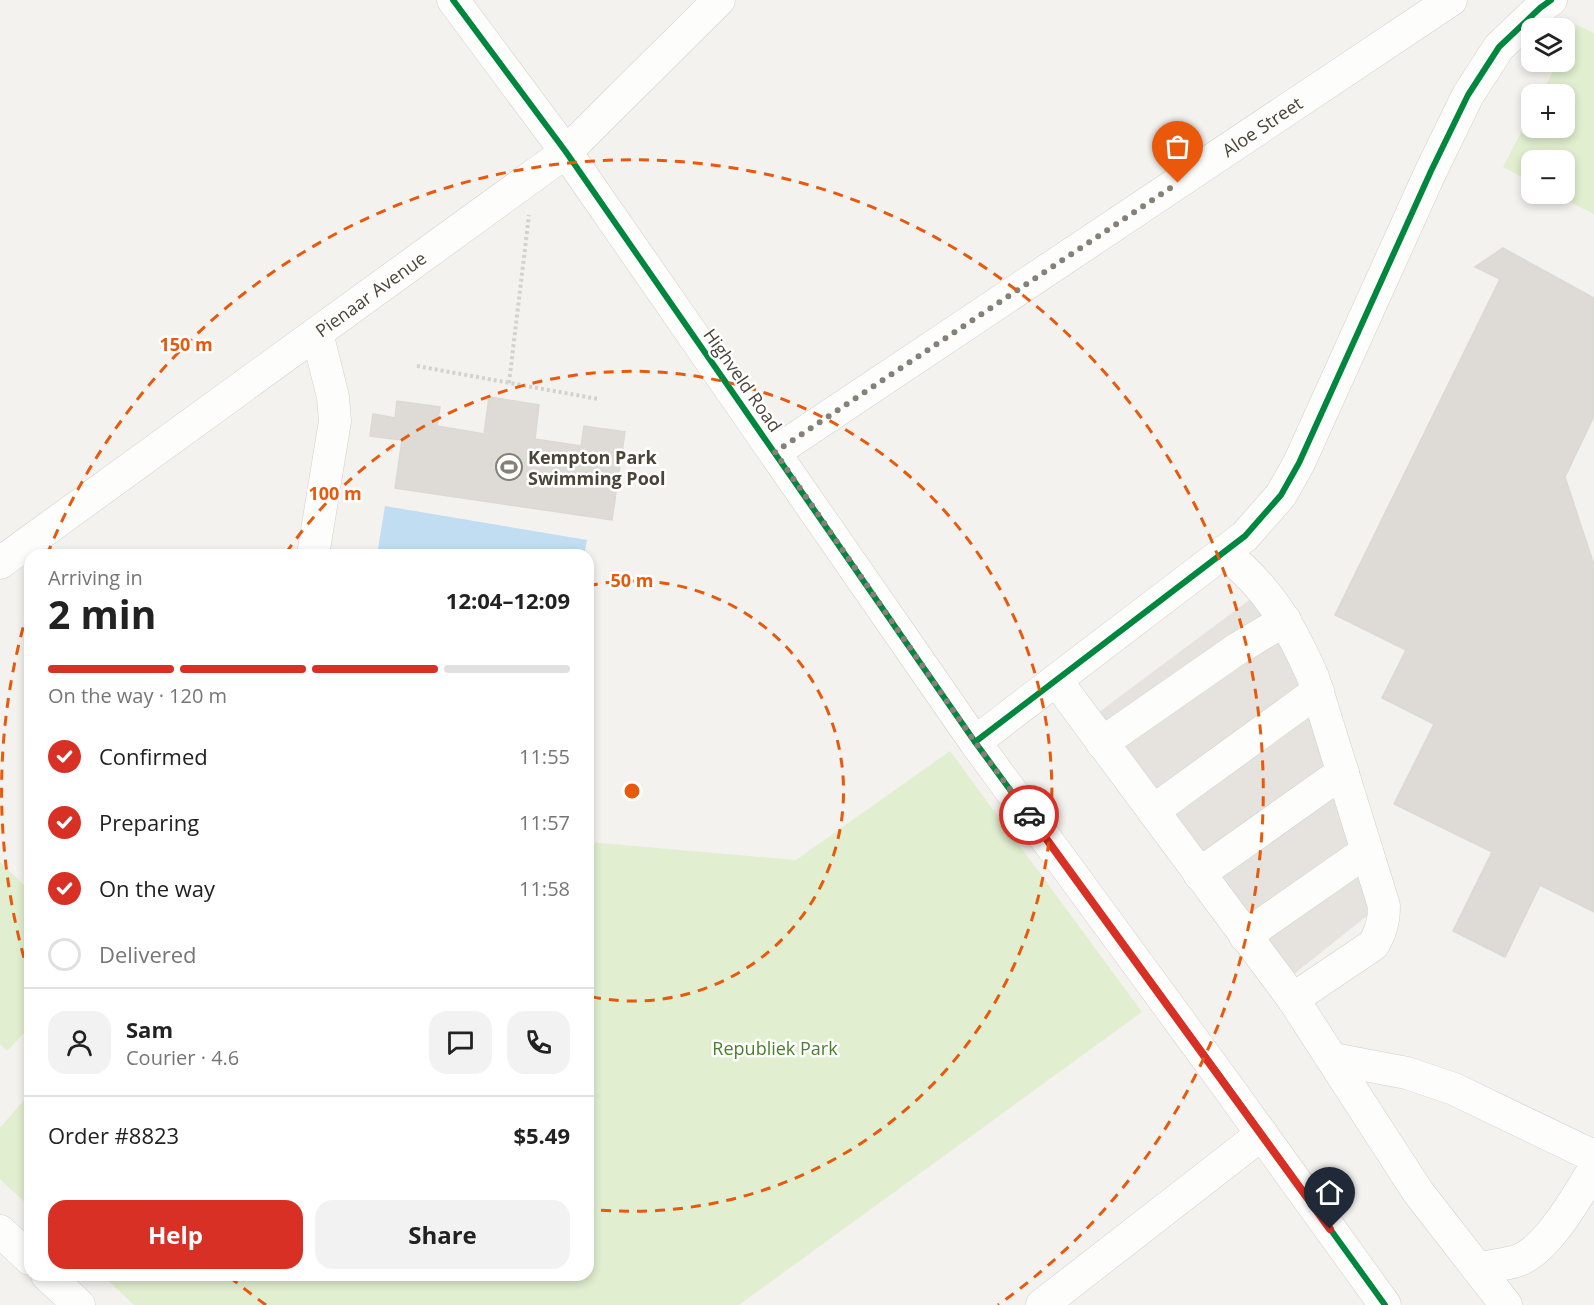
<!DOCTYPE html>
<html lang="en">
<head>
<meta charset="utf-8">
<style>
	body { margin:0; font-family:"Open Sans",sans-serif; background:#f2f2f2; color:#222; height:100vh; display:flex; flex-direction:column; font-size:22px; white-space:nowrap }
	* { box-sizing:border-box; margin:0 }
	p { font-size:20px; color:#767676 }
	.icon { flex:none; width:33px; height:33px; fill:none; stroke:currentColor; stroke-width:2; stroke-linecap:round; stroke-linejoin:round }
	.map { position:relative; flex:1; overflow:hidden }
	.sheet { position:absolute; left:24px; top:549px; width:570px; height:732px; display:flex; flex-direction:column; background:#fff; border-radius:18px; box-shadow:0 3px 9px #0003 }
	.sheet>* { flex:none }
	.controls { position:absolute; left:1521px; top:18px; display:grid; gap:12px }
	.controls a { display:grid; place-items:center; width:54px; height:54px; border-radius:12px; background:#fff; box-shadow:0 3px 9px #0003; font-size:30px }
	.pin { position:absolute; display:grid; place-items:center; width:51px; height:51px; color:#fff; margin:-62px -26px; border-radius:50% 50% 50% 0; rotate:-45deg; box-shadow:0 0 6px #0007 }
	.pin .icon { rotate:45deg }
	.courier { position:absolute; display:grid; place-items:center; width:60px; height:60px; margin:-30px; border:4px solid #d93025; border-radius:50%; background:#fff; color:#222; box-shadow:0 2px 8px #0007 }
	.overview em { font-style:normal; font-weight:700 }
	.overview div { display:flex; flex-direction:column-reverse }
	.overview { display:flex; align-items:center; justify-content:space-between; height:102px; padding:0 24px }
	h1 { font-size:39px; font-weight:700; line-height:45px }
	.bar { display:grid; grid-template-columns:repeat(4,1fr); gap:9px 6px; align-content:center; height:72px; padding:0 24px }
	.bar i { height:8px; border-radius:4px; background:#e0e0e0 }
	.bar .on { background:#d93025 }
	.bar p { grid-column:span 4 }
	.line { display:flex; align-items:center; gap:15px; padding:0 24px; border-top:2px solid #e0e0e0 }
	.line div { flex:1 }
	.round { display:grid; place-items:center; flex:none; width:63px; height:63px; border-radius:18px; background:#f2f2f2 }
	ol { padding:0 24px; list-style:none }
	li { display:flex; align-items:center; gap:18px; height:66px }
	li p { margin-inline-start:auto }
	li .icon { padding:6px; border-radius:50%; background:#d93025; color:#fff; stroke-width:4 }
	li:last-child { color:#767676 }
	li i { width:33px; height:33px; border:3px solid #e0e0e0; border-radius:50% }
	.button { display:flex; gap:12px; margin-top:auto; padding:12px 24px }
	.button a { flex:1; height:69px; border-radius:18px; background:#d93025; color:#fff; font-size:24px; font-weight:700; line-height:69px; text-align:center }
	.button a+a { background:#f2f2f2; color:#222 }
	.map>svg:first-child { display:block }
	.green { fill:#e1eecf }
	.parking { fill:#e6e3df }
	.water { fill:#c0ddf1 }
	.building { fill:#dedbd6; stroke:#dcd9d4; stroke-width:1.5 }
	.lines { fill:none; stroke-linecap:round; stroke-linejoin:round }
	.minor-casing { stroke:#d2d0cb; stroke-width:33 }
	.path { stroke:#d3d2cc; stroke-width:4; stroke-dasharray:3 3; stroke-linecap:butt }
	.minor { stroke:#fdfdfc; stroke-width:32 }
	.cycleway-casing { stroke:#fff; stroke-width:10 }
	.cycleway { stroke:#00873e; stroke-width:6 }
	.done { stroke:#868178; stroke-width:6; stroke-dasharray:0 10.8 }
	.route { stroke:#d93025; stroke-width:8 }
	.ring { fill:none; stroke:#e8590c; stroke-width:3; stroke-dasharray:10 8 }
	.labels { text-anchor:middle; dominant-baseline:central; stroke-width:5; stroke-linejoin:round; paint-order:stroke }
	.street-label { font-size:18px; fill:#4b4439; stroke:#fff }
	.poi-label { font-size:18px; font-weight:bold; fill:#4b4439; stroke:#fff; text-anchor:start }
	.park-label { font-size:18px; fill:#4a7f2a; stroke:#fff }
	.centre { fill:#e8590c; stroke:#fff; stroke-width:3 }
	.ring-label { font-size:18px; text-anchor:middle; font-weight:bold; fill:#e8590c; stroke:#fff; stroke-width:5; stroke-linejoin:round; paint-order:stroke }
</style>
</head>
<body>
<div class="map">
<svg width="1594" height="1305" viewBox="0 0 1594 1305">
	<rect width="100%" height="100%" fill="#f4f2ee"/>
	<g class="green">
		<path d="M1577,25L1594,33V214L1554,194H1564V160H1532L1531,182L1503,167L1531,113L1532,128H1564V94H1541L1558,62H1564L1565,49Z"/>
		<path d="M950,751L1142,1012L739,1305H134L102,1275H588V842L796,860Z"/>
		<path d="M0,862L30,891V1027L7,1051L0,1044Z"/>
		<path d="M30,1093V1207L0,1179V1128Z"/>
	</g>
	<path class="parking" d="M1268,586L1373,911L1279,986L1079,727Z"/>
	<path class="water" d="M385,506L587,540L584,555H377Z"/>
	<g class="building">
		<path d="M1503,248L1594,298V416L1565,477L1594,565V912L1540,885L1505,957L1453,931L1492,852L1394,804L1434,724L1382,698L1406,650L1335,615L1500,279L1475,267Z"/>
		<path d="M489,397L539,405L535,439L581,446L584,426L625,432L612,520L395,488L402,440L370,436L373,414L395,418L397,401L440,407L437,426L484,434Z"/>
	</g>
	<g class="lines">
		<defs>
			<g id="minor">
				<path d="M453,0L566,152L975,742L1222,1079L1385,1305"/>
				<path id="s1" d="M775,452L1451,0"/>
				<path d="M1223,552C1269,588 1290,625 1313,677L1384,906C1384,921 1381,933 1373,945L1293,999"/>
				<path d="M313,555L335,421L333,397L317,333"/>
				<path id="s2" d="M0,563L566,152L719,0"/>
				<path d="M1056,680L1293,999L1418,1192L1506,1305"/>
				<path d="M975,742L1245,536L1281,495L1299,463L1431,171L1468,95L1499,47L1540,8L1551,0"/>
				<path d="M1102,743L1237,649L1285,620"/>
				<path d="M1153,811L1318,691"/>
				<path d="M1199,874L1343,772"/>
				<path d="M1245,936L1367,851"/>
				<path d="M1333,1059L1407,1073L1454,1089L1587,1153L1594,1154"/>
				<path d="M0,1231L30,1259"/>
				<path d="M1477,1268C1491,1266 1506,1265 1519,1260C1548,1249 1578,1195 1594,1169"/>
				<path d="M47,1275L79,1305"/>
				<path d="M1042,1305L1262,1134"/>
			</g>
		</defs>
		<use href="#minor" class="minor-casing"/>
		<g class="path">
			<path d="M417,366L598,399"/>
			<path d="M509,383L529,215"/>
		</g>
		<use href="#minor" class="minor"/>
		<defs>
			<g id="cycleway">
				<path d="M453,0L566,152L975,742L1222,1079L1385,1305"/>
				<path d="M975,742L1245,536L1281,495L1299,463L1431,171L1468,95L1499,47L1540,8L1551,0"/>
			</g>
		</defs>
		<use href="#cycleway" class="cycleway-casing"/>
		<use href="#cycleway" class="cycleway"/>
	</g>
	<g class="lines">
		<path class="done" d="M1029,815L975,742L775,452L1178,183"/>
		<path class="route" d="M1029,815L1330,1229"/>
	</g>
	<g class="ring">
		<path d="M588 586A210 210 0 1 1 588 996"/>
		<path d="M286 553A420 420 0 1 1 588 1209"/>
		<path d="M266 1305A631 631 0 0 1 231 1278M29 975A631 631 0 0 1 29 607M47 555A631 631 0 1 1 998 1305"/>
	</g>
	<defs>
		<symbol id="stadium-ring" viewBox="-11 -11 22 22"><circle r="9.5" fill="#fff" stroke="#868178" stroke-width="1.5"/><path d="M0-5a6.5 5 0 1 0 0 10a6.5 5 0 1 0 0-10ZM-3.5-1.8h7v3.6h-7Z" fill="#868178"/></symbol>
	</defs>
	<g fill-rule="evenodd">
		<use href="#stadium-ring" x="494" y="452" width="30" height="30"/>
	</g>
	<g class="labels">
		<g class="street-label">
			<text stroke="none"><textPath href="#s1" startOffset="586">Aloe Street</textPath></text>
			<text stroke="none"><textPath href="#s2" startOffset="458">Pienaar Avenue</textPath></text>
			<text transform="translate(743 380) rotate(55)">Highveld Road</text>
		</g>
		<g class="poi-label">
			<text x="528" y="457">Kempton Park<tspan x="528" dy="21">Swimming Pool</tspan></text>
		</g>
		<g class="park-label">
			<text x="775" y="1048">Republiek Park</text>
		</g>
	</g>
	<circle cx="632" cy="791" r="9" class="centre"/>
	<g class="ring-label">
		<text x="186" y="351">150 m</text>
		<text x="335" y="500">100 m</text>
		<text x="632" y="587">50 m</text>
	</g>
</svg>
<div class="controls">
<a><svg class="icon" aria-label="layers" viewBox="0 0 24 24"><path d="M12 4l9 5-9 5-9-5zM3 14l9 5 9-5"/></svg></a>
<a>+</a>
<a>−</a>
</div>
<div class="pin" style="left:1178px;top:183px;background:#ea580c"><svg class="icon" aria-label="bag" viewBox="0 0 24 24"><path d="M5 8h14l-1 12H6zM9 8a3 3 0 0 1 6 0"/></svg></div>
<div class="pin" style="left:1330px;top:1229px;background:#1f2937"><svg class="icon" aria-label="home" viewBox="0 0 24 24"><path d="M3 11l9-7 9 7M6 9v11h12V9"/></svg></div>
<div class="courier" style="left:1029px;top:815px"><svg class="icon" aria-label="car" viewBox="0 0 24 24"><path d="M5 17H2v-5l4-1 3-4h7l3 4 3 1v5h-3M9 17h6M6 11h13"/><circle cx="7" cy="17" r="2"/><circle cx="17" cy="17" r="2"/></svg></div>
<section class="sheet">
<div class="overview"><div><h1>2 min</h1><p>Arriving in</p></div><em>12:04–12:09</em></div>
<div class="bar"><i class="on"></i><i class="on"></i><i class="on"></i><i></i><p>On the way · 120 m</p></div>
<ol>
<li><svg class="icon" aria-label="check" viewBox="0 0 24 24"><path d="M5 12l5 5 9-10"/></svg>Confirmed<p>11:55</p></li>
<li><svg class="icon" aria-label="check" viewBox="0 0 24 24"><path d="M5 12l5 5 9-10"/></svg>Preparing<p>11:57</p></li>
<li><svg class="icon" aria-label="check" viewBox="0 0 24 24"><path d="M5 12l5 5 9-10"/></svg>On the way<p>11:58</p></li>
<li><i></i>Delivered</li>
</ol>
<div class="line" style="height:108px"><a class="round"><svg class="icon" aria-label="person" viewBox="0 0 24 24"><circle cx="12" cy="8" r="4"/><path d="M4 21q1-7 8-7t8 7"/></svg></a><div><b>Sam</b><p>Courier · 4.6</p></div><a class="round"><svg class="icon" aria-label="chat" viewBox="0 0 24 24"><path d="M4 5h16v11H9l-5 4z"/></svg></a><a class="round"><svg class="icon" aria-label="phone" viewBox="0 0 24 24"><path d="M5 4h4l2 5-3 2q2 4 5 5l2-3 5 2v4C11 20 4 13 5 4z"/></svg></a></div>
<div class="line" style="height:78px"><div>Order #8823</div><b>$5.49</b></div>
<div class="button"><a>Help</a><a>Share</a></div>
</section>
</div>
</body>
</html>
